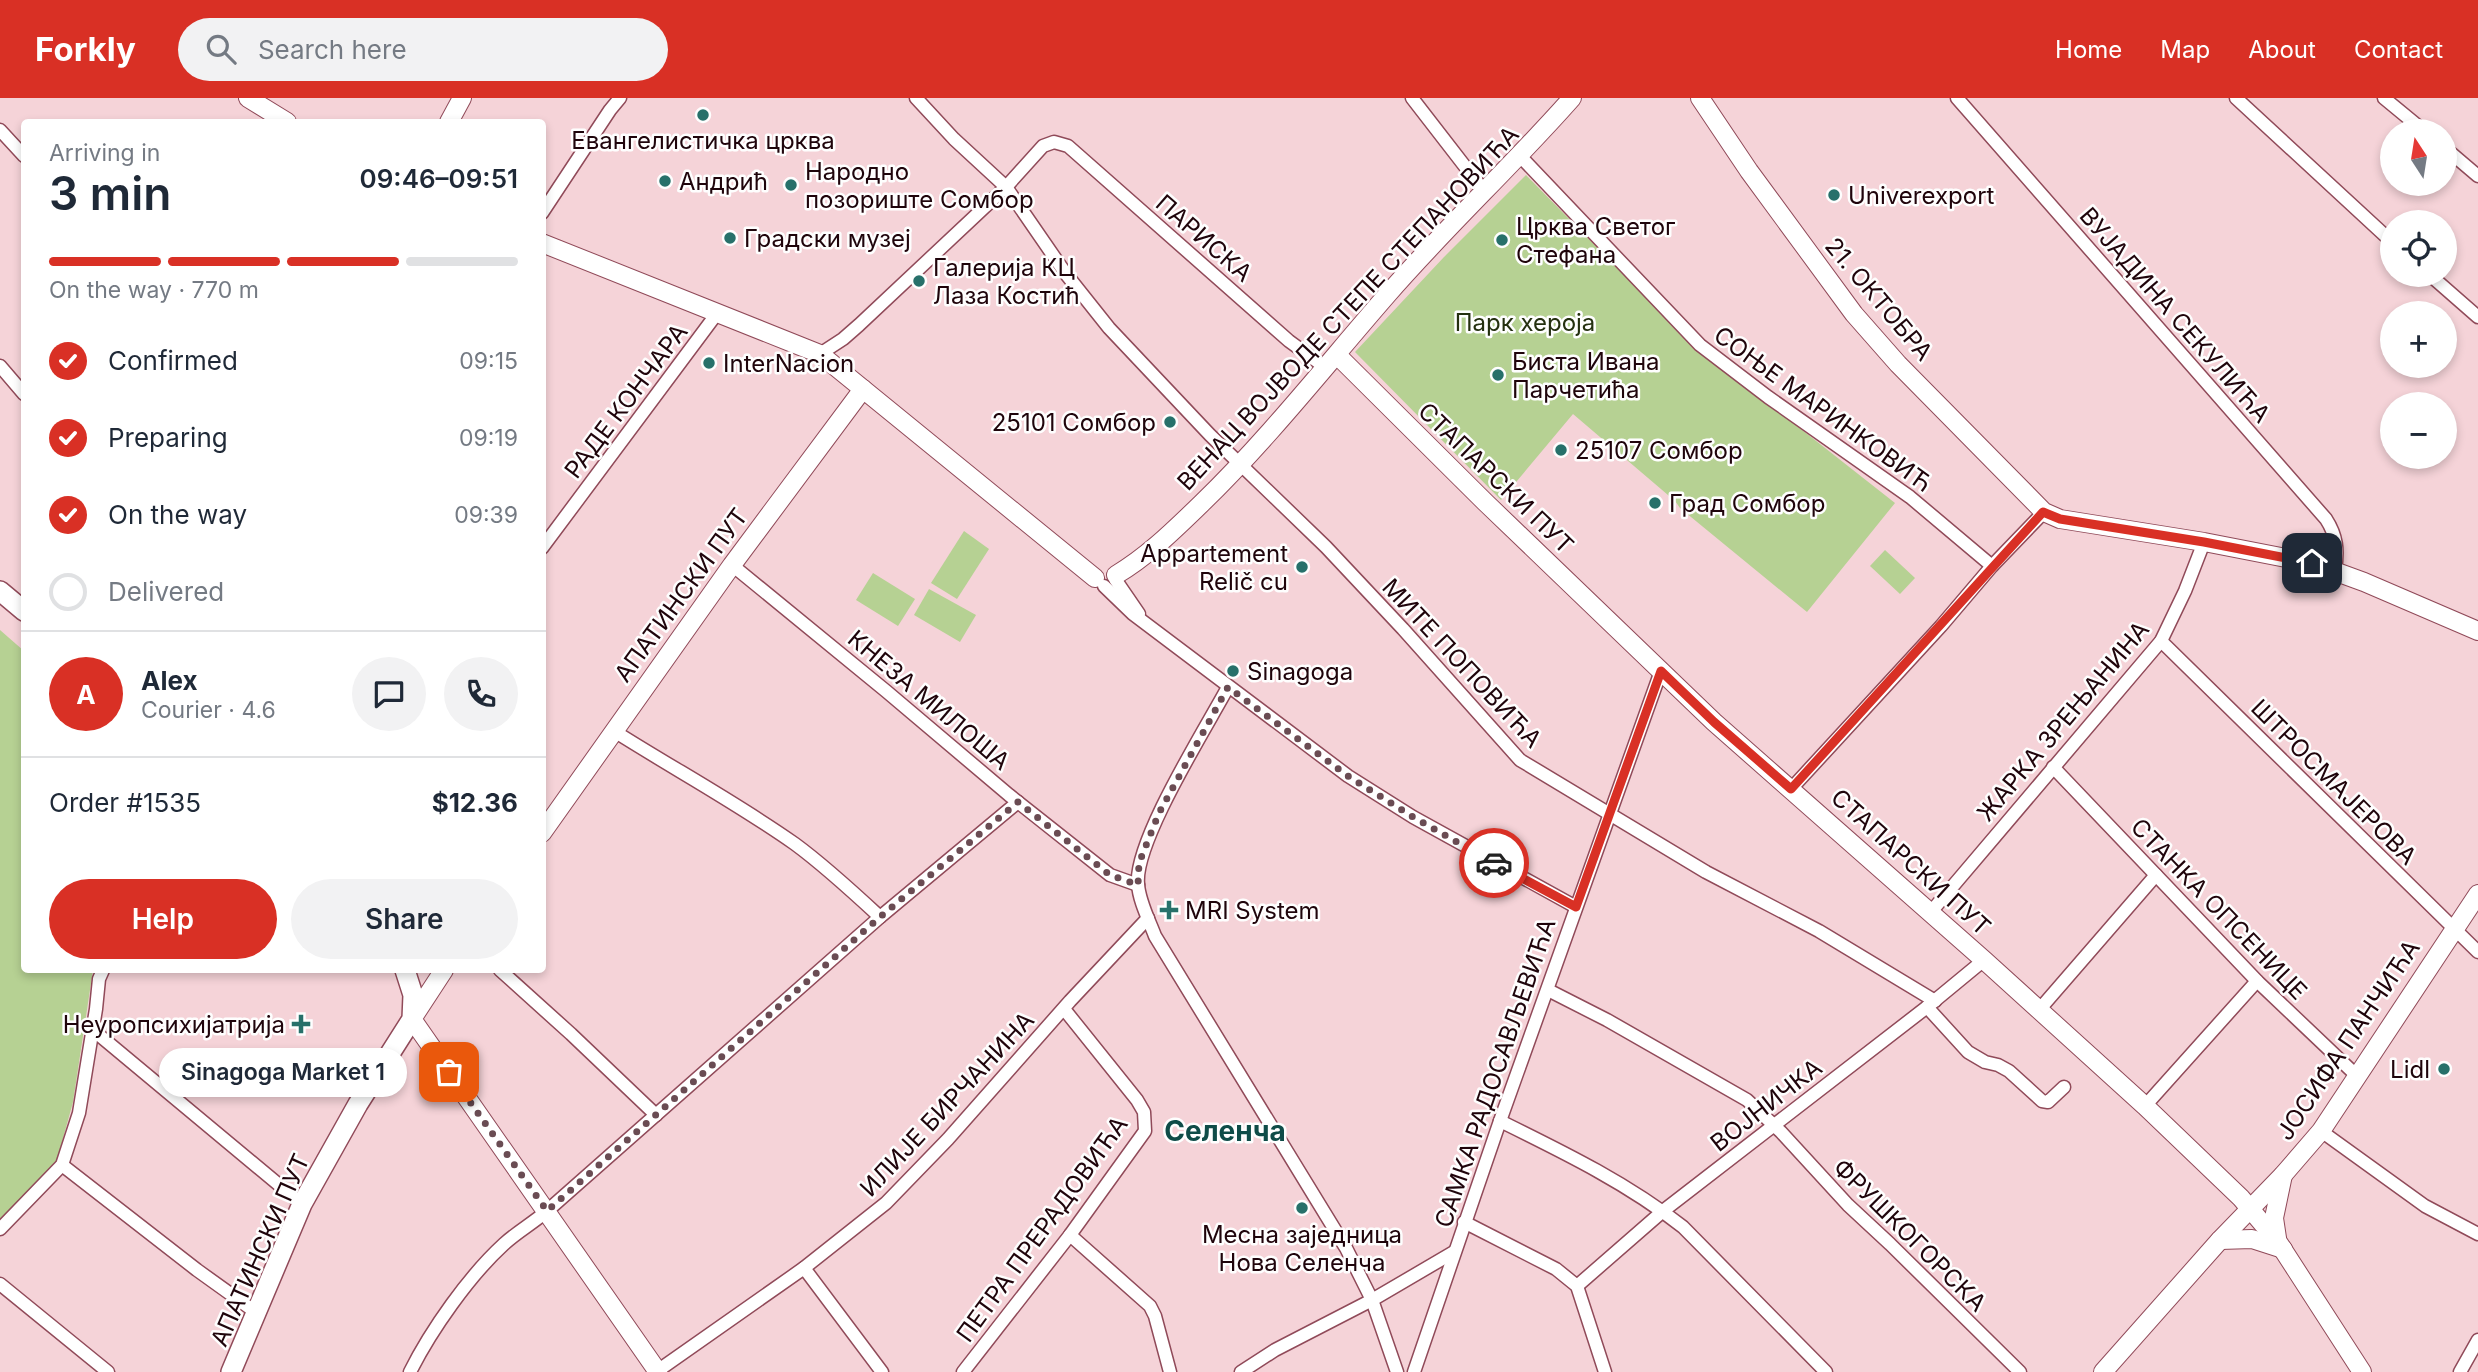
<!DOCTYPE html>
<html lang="en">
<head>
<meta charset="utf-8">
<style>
	body { margin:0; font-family:Inter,sans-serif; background:#f2f2f3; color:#1f2937; height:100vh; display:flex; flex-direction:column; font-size:26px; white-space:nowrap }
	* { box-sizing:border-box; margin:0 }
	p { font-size:23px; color:#747a83 }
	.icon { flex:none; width:38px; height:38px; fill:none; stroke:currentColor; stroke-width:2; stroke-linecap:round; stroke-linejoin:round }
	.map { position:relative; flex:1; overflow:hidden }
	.panel { position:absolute; left:21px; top:21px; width:525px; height:854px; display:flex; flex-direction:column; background:#fff; border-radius:7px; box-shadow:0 4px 10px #0003 }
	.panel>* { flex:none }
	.needle { width:46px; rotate:348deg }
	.controls { position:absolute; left:2380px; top:21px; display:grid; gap:14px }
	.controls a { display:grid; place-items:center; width:77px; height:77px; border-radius:50%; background:#fff; box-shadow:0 4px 10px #0003; font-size:35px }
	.pin { position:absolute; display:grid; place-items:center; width:60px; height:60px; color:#fff; margin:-30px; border-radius:14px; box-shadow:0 4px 10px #0006 }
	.courier { position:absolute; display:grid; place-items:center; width:70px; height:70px; margin:-35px; border:5px solid #d93025; border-radius:50%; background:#fff; color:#222; box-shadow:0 2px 9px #0007 }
	.bubble { position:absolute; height:49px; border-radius:24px; background:#fff; box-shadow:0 4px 10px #0003; font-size:23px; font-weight:600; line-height:49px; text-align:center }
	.summary em { font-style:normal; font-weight:600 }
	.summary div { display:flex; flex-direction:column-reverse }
	.summary { display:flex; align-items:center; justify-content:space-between; height:119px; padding:0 28px }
	h1 { font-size:46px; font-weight:600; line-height:52px }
	.bar { display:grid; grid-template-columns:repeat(4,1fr); gap:10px 7px; align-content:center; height:84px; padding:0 28px }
	.bar i { height:9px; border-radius:5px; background:#e0e1e3 }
	.bar .selected { background:#d93025 }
	.bar p { grid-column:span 4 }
	.line { display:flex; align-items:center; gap:18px; padding:0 28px; border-top:2px solid #e0e1e3 }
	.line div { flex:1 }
	.round { display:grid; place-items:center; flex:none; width:74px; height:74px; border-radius:37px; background:#f2f2f3 }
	ol { padding:0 28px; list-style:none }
	li { display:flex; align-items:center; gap:21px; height:77px }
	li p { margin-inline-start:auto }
	li .icon { padding:7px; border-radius:50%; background:#d93025; color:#fff; stroke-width:4 }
	li:last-child { color:#747a83 }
	li i { width:38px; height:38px; border:4px solid #e0e1e3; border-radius:50% }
	.button { display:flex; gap:14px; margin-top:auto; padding:14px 28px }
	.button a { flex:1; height:80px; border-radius:42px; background:#d93025; color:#fff; font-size:28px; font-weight:600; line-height:80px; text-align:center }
	.button a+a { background:#f2f2f3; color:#1f2937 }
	header { display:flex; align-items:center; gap:42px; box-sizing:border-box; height:98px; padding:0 35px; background:#d93025; color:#fff }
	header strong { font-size:33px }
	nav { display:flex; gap:38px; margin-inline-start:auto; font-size:24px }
	.search { width:490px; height:63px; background:#f2f2f3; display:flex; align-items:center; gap:18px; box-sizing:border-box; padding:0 24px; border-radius:38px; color:#747a83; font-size:26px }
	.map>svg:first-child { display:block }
	.green { fill:#b6d193 }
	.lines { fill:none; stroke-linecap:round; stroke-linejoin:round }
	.street-casing { stroke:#904a59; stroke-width:15 }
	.secondary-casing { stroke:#904a59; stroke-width:20 }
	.primary-casing { stroke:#904a59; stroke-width:22 }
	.street { stroke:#fff; stroke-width:12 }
	.secondary { stroke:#fff; stroke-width:18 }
	.primary { stroke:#fff; stroke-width:19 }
	.done { stroke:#6a4c53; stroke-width:7; stroke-dasharray:0 12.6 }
	.route { stroke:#d93025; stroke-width:9 }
	.poi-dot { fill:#27706a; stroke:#fefefe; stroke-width:2.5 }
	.labels { text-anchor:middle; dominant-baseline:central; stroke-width:5; stroke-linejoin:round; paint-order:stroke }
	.poi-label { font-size:24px; fill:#1f040b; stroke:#fefefe; text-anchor:start }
	.street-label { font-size:24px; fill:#1f040b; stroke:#fefefe }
	.park-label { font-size:24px; fill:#24300f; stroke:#fefefe }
	.quarter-label { font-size:28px; font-weight:bold; fill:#0f4c48; stroke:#fefefe }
</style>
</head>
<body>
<header>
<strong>Forkly</strong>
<div class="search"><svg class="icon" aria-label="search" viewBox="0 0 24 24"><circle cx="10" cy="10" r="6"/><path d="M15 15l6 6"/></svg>Search here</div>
<nav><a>Home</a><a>Map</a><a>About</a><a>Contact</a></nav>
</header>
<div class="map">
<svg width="2478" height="1274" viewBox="0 0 2478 1274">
	<rect width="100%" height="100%" fill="#f5d3d8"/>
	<g class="green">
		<path d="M1526,77L1690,244L1895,405L1807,514L1680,410L1675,403L1573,316L1501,402L1355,254L1444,159Z"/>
		<path d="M964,433L989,451L957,501L931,485Z"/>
		<path d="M1885,452L1915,480L1900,496L1870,468Z"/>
		<path d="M873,475L915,501L898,528L856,502Z"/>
		<path d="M929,491L976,517L960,544L914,517Z"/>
		<path d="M0,532L24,553V872H93L73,1004L56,1066L0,1121Z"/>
	</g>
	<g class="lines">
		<defs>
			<g id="street">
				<path d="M916,0L954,41L1006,89L1066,176L1109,230L1210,337L1326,449L1403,531L1520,662L1706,774L1819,833L1935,903"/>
				<path d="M1412,0L1484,93"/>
				<path d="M1957,0L2326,421C2337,438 2338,452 2335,472"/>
				<path d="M2236,0L2392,144"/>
				<path d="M2384,0L2424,33"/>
				<path d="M0,32L24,58"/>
				<path d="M2445,50L2478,78"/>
				<path d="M1520,58L1700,247L1768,299L1910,399L1992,468"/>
				<path d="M542,115L610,12L620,0"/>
				<path d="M2430,177L2478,219"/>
				<path d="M820,256L843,241L859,227L1006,89L1043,48L1054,44L1068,48L1289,243L1326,270"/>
				<path d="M0,268L24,296"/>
				<path d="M542,450L718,214"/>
				<path d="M732,467L886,593L1009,697L1110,777L1138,787"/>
				<path d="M1115,481L1139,516"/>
				<path d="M1104,488L1133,516L1348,678L1413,719L1576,809"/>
				<path d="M2161,543L2478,854"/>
				<path d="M1228,589C1206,630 1134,744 1138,786C1139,803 1149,822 1155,838L1346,1150L1372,1202L1397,1274"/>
				<path d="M614,633C674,671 737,705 795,746C825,768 853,794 880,819"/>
				<path d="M2053,669L2257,883L2357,978"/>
				<path d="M1791,691L1941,528L1992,468L2044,414"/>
				<path d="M1930,815L2161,543L2185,493L2204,444"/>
				<path d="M500,872L571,936L656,1017"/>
				<path d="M1548,892L1607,922L1747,1002L1781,1034L1848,1107L1890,1146L2020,1274"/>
				<path d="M1927,909L1968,954L1985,964L1998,967L2009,973L2042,1003L2048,1004L2064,989"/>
				<path d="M2039,912L2156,777"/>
				<path d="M93,932L302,1106"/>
				<path d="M2145,1008L2257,883"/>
				<path d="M1500,1023C1563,1054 1627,1085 1683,1129L1826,1274"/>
				<path d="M2321,1033L2425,1108L2478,1136"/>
				<path d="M62,1067L197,1172L257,1215"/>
				<path d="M1464,1124L1556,1171L1577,1188L1605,1274"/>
				<path d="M0,1131L62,1067L79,1015L96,911L99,881L103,872"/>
				<path d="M1070,1137L1150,1208L1155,1218L1170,1274"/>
				<path d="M804,1170L882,1274"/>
				<path d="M0,1186L108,1274"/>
				<path d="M1577,1188L1663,1113L1927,909L1984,862"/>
				<path d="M410,1274C431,1232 469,1178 504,1146C517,1134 533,1125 547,1113L880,819L1018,704"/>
				<path d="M656,1274L804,1170L886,1105L948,1041L1070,903L1148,820"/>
				<path d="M963,1274L1070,1137L1145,1033L1144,1014L1137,1002L1064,911"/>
				<path d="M1241,1274L1275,1252L1372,1202L1454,1154"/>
				<path d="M1414,1274L1500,1023L1661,573"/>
				<path d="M2460,1274L2478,1242"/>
			</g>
			<g id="secondary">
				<path d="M248,0L287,24"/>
				<path d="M1700,0L1749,73L1854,216L1898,266L2044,414L2060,421L2204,444L2312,465L2364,484L2478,533"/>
				<path d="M449,24L462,0"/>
				<path d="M542,145L820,256L1095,480"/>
				<path d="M1337,257L1485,404L1714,624L1984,862L2145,1008L2241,1100L2278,1144L2362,1274"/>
				<path d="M1116,477C1148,458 1174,432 1201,406C1268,341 1326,267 1387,197C1446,129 1513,67 1572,0"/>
				<path d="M542,735L732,467L863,291"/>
				<path d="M444,872L412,921L658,1274"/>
				<path d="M2277,1140L2274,1120L2283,1077"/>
				<path d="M2220,1142L2252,1141L2283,1151"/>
				<path d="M2103,1274L2220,1142L2283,1077L2321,1033L2478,796"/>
			</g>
			<g id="primary">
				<path d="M0,493L24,513"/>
				<path d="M231,1274L302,1106L358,1006L412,921L413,897L405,872"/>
			</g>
		</defs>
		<use href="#street" class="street-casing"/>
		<use href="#secondary" class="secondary-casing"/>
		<use href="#primary" class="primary-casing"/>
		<use href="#street" class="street"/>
		<use href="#secondary" class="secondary"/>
		<use href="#primary" class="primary"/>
	</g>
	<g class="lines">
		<path class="done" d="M449,974L547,1113L880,819L1018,704L1110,777L1138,787L1139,765L1159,715L1228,589L1348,678L1413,719L1494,765"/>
		<path class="route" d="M1494,765L1576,809L1661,573L1714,624L1791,691L2043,414L2060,421L2204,444L2312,465"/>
	</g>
	<g class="poi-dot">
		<circle cx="703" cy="17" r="7"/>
		<circle cx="665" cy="83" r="7"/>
		<circle cx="791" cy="87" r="7"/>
		<circle cx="1834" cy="97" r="7"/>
		<circle cx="730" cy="140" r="7"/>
		<circle cx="1502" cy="142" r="7"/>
		<circle cx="919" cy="183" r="7"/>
		<circle cx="709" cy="265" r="7"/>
		<circle cx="1498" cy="277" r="7"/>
		<circle cx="1170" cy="324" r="7"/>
		<circle cx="1561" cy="352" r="7"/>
		<circle cx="1655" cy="405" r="7"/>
		<circle cx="1302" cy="469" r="7"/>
		<circle cx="1233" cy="573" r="7"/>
		<path d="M1165.5 801.5h7v7h7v7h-7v7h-7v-7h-7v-7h7z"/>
		<path d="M297.5 915.5h7v7h7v7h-7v7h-7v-7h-7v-7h7z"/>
		<circle cx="2444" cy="971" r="7"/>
		<circle cx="1302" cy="1110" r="7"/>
	</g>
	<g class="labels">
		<g class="poi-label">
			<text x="703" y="42" text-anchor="middle">Евангелистичка црква</text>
			<text x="805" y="73">Народно<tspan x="805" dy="28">позориште Сомбор</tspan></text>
			<text x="679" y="83">Андрић</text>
			<text x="1848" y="97">Univerexport</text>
			<text x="1516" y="128">Црква Светог<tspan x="1516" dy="28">Стефана</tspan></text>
			<text x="744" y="140">Градски музеј</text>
			<text x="933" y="169">Галерија КЦ<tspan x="933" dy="28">Лаза Костић</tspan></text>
			<text x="1512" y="263">Биста Ивана<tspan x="1512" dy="28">Парчетића</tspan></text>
			<text x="723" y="265">InterNacion</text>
			<text x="1156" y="324" text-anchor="end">25101 Сомбор</text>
			<text x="1575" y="352">25107 Сомбор</text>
			<text x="1669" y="405">Град Сомбор</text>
			<text x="1288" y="455" text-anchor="end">Appartement<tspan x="1288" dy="28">Relič cu</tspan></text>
			<text x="1247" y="573">Sinagoga</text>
			<text x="1185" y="812">MRI System</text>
			<text x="285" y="926" text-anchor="end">Неуропсихијатрија</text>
			<text x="2430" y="971" text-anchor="end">Lidl</text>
			<text x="1302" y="1136" text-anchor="middle">Месна заједница<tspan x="1302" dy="28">Нова Селенча</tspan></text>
		</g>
		<g class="street-label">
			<text transform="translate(1204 140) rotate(41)">ПАРИСКА</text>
			<text transform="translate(1879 201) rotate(50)">21. ОКТОБРА</text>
			<text transform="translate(1348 210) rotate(-47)">ВЕНАЦ ВОЈВОДЕ СТЕПЕ СТЕПАНОВИЋА</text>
			<text transform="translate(2175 217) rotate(49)">ВУЈАДИНА СЕКУЛИЋА</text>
			<text transform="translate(626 303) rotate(-53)">РАДЕ КОНЧАРА</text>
			<text transform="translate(1823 311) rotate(36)">СОЊЕ МАРИНКОВИЋ</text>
			<text transform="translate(1496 380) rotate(44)">СТАПАРСКИ ПУТ</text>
			<text transform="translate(681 497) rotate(-54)">АПАТИНСКИ ПУТ</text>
			<text transform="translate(1462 565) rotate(47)">МИТЕ ПОПОВИЋА</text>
			<text transform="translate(929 602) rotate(40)">КНЕЗА МИЛОША</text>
			<text transform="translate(2063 623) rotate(-50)">ЖАРКА ЗРЕЊАНИНА</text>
			<text transform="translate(2334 684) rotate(45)">ШТРОСМАЈЕРОВА</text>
			<text transform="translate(1911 764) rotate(42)">СТАПАРСКИ ПУТ</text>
			<text transform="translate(2219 811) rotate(46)">СТАНКА ОПСЕНИЦЕ</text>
			<text transform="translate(2348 942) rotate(-56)">ЈОСИФА ПАНЧИЋА</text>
			<text transform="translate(1495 975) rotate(-71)">САМКА РАДОСАВЉЕВИЋА</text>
			<text transform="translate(947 1006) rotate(-47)">ИЛИЈЕ БИРЧАНИНА</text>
			<text transform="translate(1766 1007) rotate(-38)">ВОЈНИЧКА</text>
			<text transform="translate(1042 1131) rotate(-54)">ПЕТРА ПРЕРАДОВИЋА</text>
			<text transform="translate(1910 1137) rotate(45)">ФРУШКОГОРСКА</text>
			<text transform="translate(260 1152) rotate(-66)">АПАТИНСКИ ПУТ</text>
		</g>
		<g class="park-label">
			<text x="1525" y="224">Парк хероја</text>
		</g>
		<g class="quarter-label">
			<text x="1225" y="1033">Селенча</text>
		</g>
	</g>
</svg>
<div class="controls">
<a><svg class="needle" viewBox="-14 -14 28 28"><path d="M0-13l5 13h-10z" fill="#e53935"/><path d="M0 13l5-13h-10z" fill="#747a83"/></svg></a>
<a><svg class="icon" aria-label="locate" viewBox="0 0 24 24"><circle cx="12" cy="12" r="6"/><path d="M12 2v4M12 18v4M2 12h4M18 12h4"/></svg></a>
<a>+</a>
<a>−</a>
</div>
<div class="pin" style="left:449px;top:974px;background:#ea580c"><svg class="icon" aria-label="bag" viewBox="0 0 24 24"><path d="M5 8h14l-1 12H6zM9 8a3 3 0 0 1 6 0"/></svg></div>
<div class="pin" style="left:2312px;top:465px;background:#1f2937"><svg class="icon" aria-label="home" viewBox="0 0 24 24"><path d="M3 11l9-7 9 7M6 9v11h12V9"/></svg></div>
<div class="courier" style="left:1494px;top:765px"><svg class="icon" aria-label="car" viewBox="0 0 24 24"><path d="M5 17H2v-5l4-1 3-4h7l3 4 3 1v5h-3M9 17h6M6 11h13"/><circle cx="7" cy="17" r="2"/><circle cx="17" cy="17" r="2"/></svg></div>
<div class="bubble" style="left:159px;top:950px;width:248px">Sinagoga Market 1</div>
<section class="panel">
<div class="summary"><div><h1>3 min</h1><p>Arriving in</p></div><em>09:46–09:51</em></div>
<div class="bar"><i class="selected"></i><i class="selected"></i><i class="selected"></i><i></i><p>On the way · 770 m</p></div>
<ol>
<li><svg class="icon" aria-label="check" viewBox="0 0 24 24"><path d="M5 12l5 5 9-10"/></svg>Confirmed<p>09:15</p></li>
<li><svg class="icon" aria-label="check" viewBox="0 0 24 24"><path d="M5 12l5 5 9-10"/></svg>Preparing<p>09:19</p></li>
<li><svg class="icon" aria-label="check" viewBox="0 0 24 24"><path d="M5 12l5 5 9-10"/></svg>On the way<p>09:39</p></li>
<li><i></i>Delivered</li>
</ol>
<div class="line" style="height:126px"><b class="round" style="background:#d93025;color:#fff">A</b><div><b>Alex</b><p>Courier · 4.6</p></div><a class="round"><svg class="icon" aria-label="chat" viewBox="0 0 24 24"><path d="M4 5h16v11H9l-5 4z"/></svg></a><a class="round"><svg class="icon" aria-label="phone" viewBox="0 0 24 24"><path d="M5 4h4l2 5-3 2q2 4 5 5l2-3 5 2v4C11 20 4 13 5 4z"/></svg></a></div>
<div class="line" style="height:91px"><div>Order #1535</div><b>$12.36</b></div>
<div class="button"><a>Help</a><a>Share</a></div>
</section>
</div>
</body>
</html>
